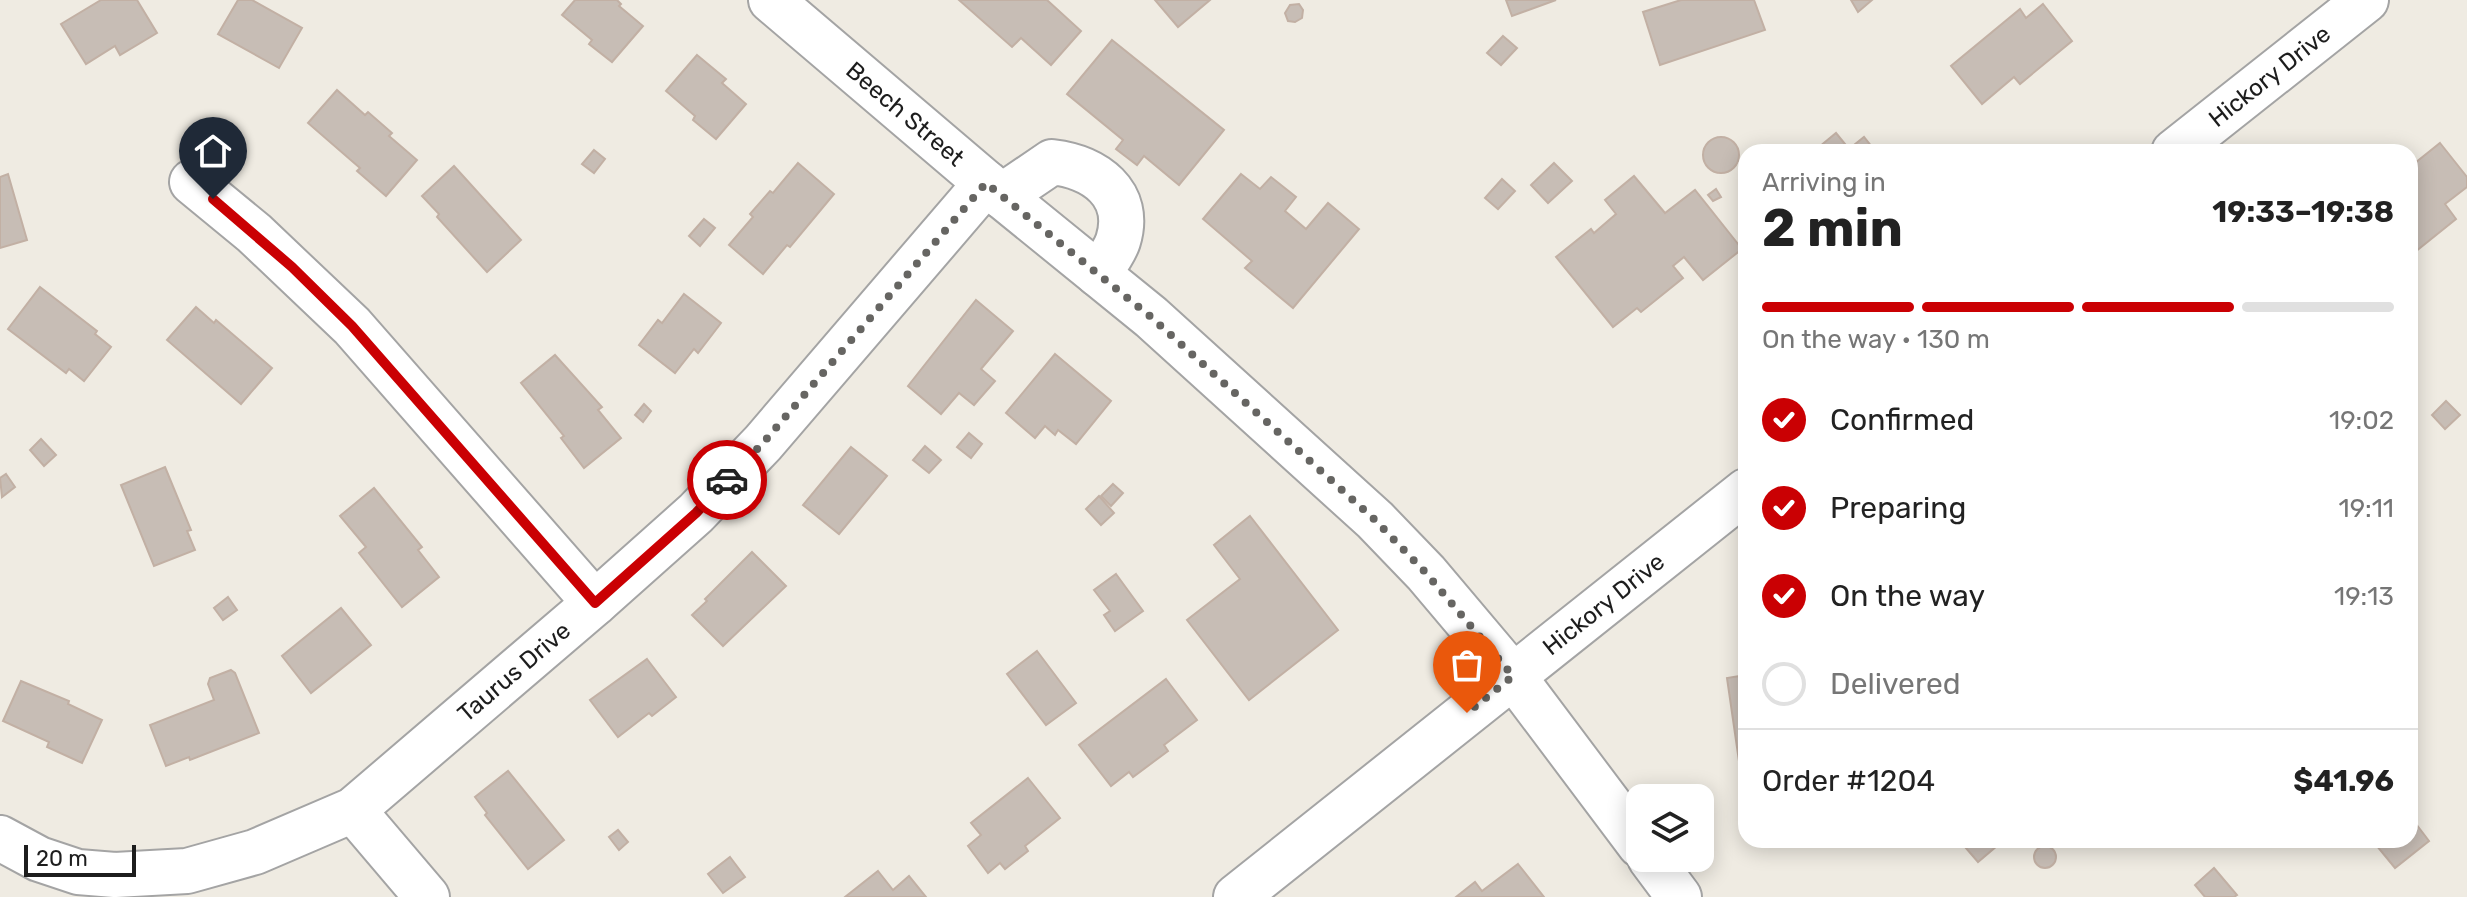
<!DOCTYPE html>
<html lang="en">
<head>
<meta charset="utf-8">
<style>
	body { margin:0; font-family:Rubik,sans-serif; background:#f6f6f6; color:#222; height:100vh; display:flex; flex-direction:column; font-size:30px; white-space:nowrap }
	* { box-sizing:border-box; margin:0 }
	p { font-size:26px; color:#767676 }
	.icon { flex:none; width:44px; height:44px; fill:none; stroke:currentColor; stroke-width:2; stroke-linecap:round; stroke-linejoin:round }
	.map { position:relative; flex:1; overflow:hidden }
	.sheet { position:absolute; left:1738px; top:144px; width:680px; height:704px; display:flex; flex-direction:column; background:#fff; border-radius:24px; box-shadow:0 4px 20px #0003 }
	.sheet>* { flex:none }
	.tools { position:absolute; left:1626px; top:784px; display:grid; gap:16px }
	.tools a { display:grid; place-items:center; width:88px; height:88px; border-radius:16px; background:#fff; box-shadow:0 4px 20px #0003; font-size:40px }
	.scale { position:absolute; left:24px; bottom:20px; width:112px; box-sizing:border-box; padding-left:8px; border:4px solid #1d1d1d; border-top:0; font-size:22px; line-height:28px; white-space:nowrap; color:#1d1d1d; -webkit-text-stroke:6px #fff; paint-order:stroke }
	.pin { position:absolute; display:grid; place-items:center; width:68px; height:68px; color:#fff; margin:-82px -34px; border-radius:50% 50% 50% 0; rotate:-45deg; box-shadow:0 0 8px #0007 }
	.pin .icon { rotate:45deg }
	.courier { position:absolute; display:grid; place-items:center; width:80px; height:80px; margin:-40px; border:6px solid #ca0003; border-radius:50%; background:#fff; color:#222; box-shadow:0 2px 10px #0007 }
	.headline em { font-style:normal; font-weight:700 }
	.headline div { display:flex; flex-direction:column-reverse }
	.headline { display:flex; align-items:center; justify-content:space-between; height:136px; padding:0 24px }
	h1 { font-size:52px; font-weight:700; line-height:60px }
	.bar { display:grid; grid-template-columns:repeat(4,1fr); gap:12px 8px; align-content:center; height:96px; padding:0 24px }
	.bar i { height:10px; border-radius:6px; background:#e0e0e0 }
	.bar .on { background:#ca0003 }
	.bar p { grid-column:span 4 }
	.line { display:flex; align-items:center; gap:20px; padding:0 24px; border-top:2px solid #e0e0e0 }
	.line div { flex:1 }
	ol { padding:0 24px; list-style:none }
	li { display:flex; align-items:center; gap:24px; height:88px }
	li p { margin-inline-start:auto }
	li .icon { padding:8px; border-radius:50%; background:#ca0003; color:#fff; stroke-width:4 }
	li:last-child { color:#767676 }
	li i { width:44px; height:44px; border:4px solid #e0e0e0; border-radius:50% }
	.map>svg:first-child { display:block }
	.building { fill:#c7bdb5; stroke:#c2b0a4; stroke-width:2 }
	.lines { fill:none; stroke-linecap:round; stroke-linejoin:round }
	.minor-casing { stroke:#a4a4a4; stroke-width:48 }
	.minor { stroke:#fff; stroke-width:44 }
	.done { stroke:#666562; stroke-width:8; stroke-dasharray:0 14.4 }
	.route { stroke:#ca0003; stroke-width:10 }
	.labels { text-anchor:middle; dominant-baseline:central; stroke-width:8; stroke-linejoin:round; paint-order:stroke }
	.street-label { font-size:24px; fill:#1d1d1d; stroke:#fff }
</style>
</head>
<body>
<div class="map">
<svg width="2467" height="897" viewBox="0 0 2467 897">
	<rect width="100%" height="100%" fill="#efebe2"/>
	<g class="building">
		<path d="M101,0H137L157,33L120,55L115,46L86,64L61,24Z"/>
		<path d="M238,0H252L302,28L279,68L218,34Z"/>
		<path d="M575,0H617L621,4L619,6L643,26L612,62L589,44L592,40L562,15Z"/>
		<path d="M959,0H1047L1081,31L1051,65L1021,38L1012,47Z"/>
		<path d="M1155,0H1210L1178,27Z"/>
		<path d="M1506,0H1556L1512,16Z"/>
		<path d="M1681,0H1754L1765,30L1660,65L1643,12Z"/>
		<path d="M1851,0H1872L1858,12Z"/>
		<path d="M1299,4L1303,10L1302,18L1295,22L1288,21L1285,13L1290,5Z"/>
		<path d="M2043,4L2072,41L2020,84L2014,77L1982,104L1951,66L2020,9L2026,18Z"/>
		<path d="M1503,36L1517,48L1501,65L1487,53Z"/>
		<path d="M1112,40L1224,130L1179,185L1144,156L1137,165L1116,149L1123,140L1067,94Z"/>
		<path d="M697,55L726,79L722,83L746,104L716,139L693,120L695,116L666,91Z"/>
		<path d="M337,90L365,115L368,112L392,133L389,136L417,160L386,196L357,171L360,168L308,123Z"/>
		<path d="M1836,133L1849,149L1864,137L1876,152H1813Z"/>
		<circle cx="1721" cy="155" r="18"/>
		<path d="M2440,143L2467,177V187L2445,204L2456,219L2410,256V167Z"/>
		<path d="M594,150L605,159L594,173L582,164Z"/>
		<path d="M798,163L834,194L790,247L787,245L763,274L729,245L753,217L750,214L770,191L773,193Z"/>
		<path d="M1554,163L1572,181L1548,203L1531,185Z"/>
		<path d="M454,166L521,240L487,272L437,217L439,214L422,196Z"/>
		<path d="M8,174L27,240L0,248V177Z"/>
		<path d="M1241,174L1260,189L1271,177L1296,197L1285,211L1306,229L1328,203L1359,229L1293,308L1245,268L1252,261L1203,219Z"/>
		<path d="M1634,176L1665,213L1695,190L1742,249L1703,280L1684,257L1673,266L1683,278L1641,312L1637,308L1613,327L1556,257L1591,229L1594,233L1616,214L1605,200Z"/>
		<path d="M1502,179L1515,191L1498,209L1485,198Z"/>
		<path d="M1716,189L1721,197L1713,201L1708,195Z"/>
		<path d="M704,219L715,228L700,246L689,236Z"/>
		<path d="M40,287L97,331L95,334L111,347L84,381L69,369L66,373L8,329Z"/>
		<path d="M684,294L721,323L698,353L694,349L675,373L639,345L658,320L662,323Z"/>
		<path d="M976,300L1013,331L981,369L995,381L974,405L959,393L941,414L908,386Z"/>
		<path d="M196,307L214,323L216,320L272,368L241,404L167,340Z"/>
		<path d="M1055,354L1111,401L1076,444L1058,430L1055,435L1045,426L1035,438L1006,413Z"/>
		<path d="M555,355L602,407L598,410L621,438L584,468L561,438L564,436L521,383Z"/>
		<path d="M2446,401L2460,415L2445,429L2432,415Z"/>
		<path d="M644,404L651,411L643,422L635,415Z"/>
		<path d="M969,433L982,444L971,458L957,447Z"/>
		<path d="M41,439L56,455L44,466L30,450Z"/>
		<path d="M925,446L941,460L929,473L913,460Z"/>
		<path d="M851,447L887,476L839,534L803,505Z"/>
		<path d="M165,467L191,530L187,531L195,550L154,566L121,485Z"/>
		<path d="M6,474L15,487L2,497L0,478Z"/>
		<path d="M1113,484L1123,493L1111,506L1101,496Z"/>
		<path d="M374,488L422,547L418,550L439,577L402,607L359,553L366,547L340,516Z"/>
		<path d="M1099,496L1114,513L1101,525L1086,509Z"/>
		<path d="M1250,516L1338,630L1249,700L1187,620L1240,579L1214,545Z"/>
		<path d="M752,552L786,586L723,646L692,615L707,601L705,599Z"/>
		<path d="M1116,574L1143,611L1115,631L1104,615L1110,611L1094,590Z"/>
		<path d="M228,597L237,610L223,620L214,608Z"/>
		<path d="M341,608L371,645L311,693L282,656Z"/>
		<path d="M1037,651L1076,703L1046,725L1007,674Z"/>
		<path d="M647,659L676,697L652,716L649,713L618,737L590,700Z"/>
		<path d="M231,670L235,673L259,733L190,760L189,757L166,766L150,725L214,700L208,684L210,678Z"/>
		<path d="M1746,675V782H1742L1727,678Z"/>
		<path d="M1166,679L1197,720L1164,745L1168,751L1133,777L1129,772L1111,786L1079,745Z"/>
		<path d="M21,681L69,701L68,704L102,720L82,763L47,747L49,742L3,721Z"/>
		<path d="M508,771L564,840L528,869L485,815L487,813L475,797Z"/>
		<path d="M1028,778L1060,818L1025,846L1028,851L1005,869L1000,863L988,873L968,846L981,835L971,823Z"/>
		<path d="M2410,816L2429,841L2395,868L2372,840H2410Z"/>
		<path d="M618,830L628,842L619,850L609,837Z"/>
		<path d="M1959,840H1994L1998,845L1978,862Z"/>
		<circle cx="2045" cy="857" r="11"/>
		<path d="M730,857L745,877L723,893L708,874Z"/>
		<path d="M1518,864L1544,897H1456L1475,882L1482,891Z"/>
		<path d="M2214,868L2237,895L2234,897H2205L2195,885Z"/>
		<path d="M878,871L893,890L909,876L926,897H845Z"/>
	</g>
	<g class="lines">
		<defs>
			<g id="minor">
				<path id="s1" d="M771,0L986,183L1151,317L1375,520L1426,573L1513,676L1640,845"/>
				<path id="s2" d="M2174,152L2366,0"/>
				<path d="M192,182L254,233L352,326L595,603"/>
				<path d="M1002,196L1052,162C1094,167 1133,193 1118,241C1114,253 1105,264 1098,274"/>
				<path d="M353,810L427,897"/>
				<path id="s3" d="M0,838L39,859L78,872L115,875L187,871L255,852L353,810L595,603L696,513L763,443L986,183"/>
				<path d="M1650,858L1679,897"/>
				<path id="s4" d="M1236,897L1746,491"/>
			</g>
		</defs>
		<use href="#minor" class="minor-casing"/>
		<use href="#minor" class="minor"/>
	</g>
	<g class="lines">
		<path class="done" d="M727,480L763,443L986,183L1151,317L1375,520L1426,573L1513,676L1467,713"/>
		<path class="route" d="M213,199L292,267L352,326L595,603L696,513L727,480"/>
	</g>
	<g class="labels">
		<g class="street-label">
			<text stroke="none"><textPath href="#s2" startOffset="122">Hickory Drive</textPath></text>
			<text stroke="none"><textPath href="#s1" startOffset="176">Beech Street</textPath></text>
			<text stroke="none"><textPath href="#s4" startOffset="470">Hickory Drive</textPath></text>
			<text stroke="none"><textPath href="#s3" startOffset="584">Taurus Drive</textPath></text>
		</g>
	</g>
</svg>
<div class="tools">
<a><svg class="icon" aria-label="layers" viewBox="0 0 24 24"><path d="M12 4l9 5-9 5-9-5zM3 14l9 5 9-5"/></svg></a>
</div>
<div class="scale">20 m</div>
<div class="pin" style="left:1467px;top:713px;background:#ea580c"><svg class="icon" aria-label="bag" viewBox="0 0 24 24"><path d="M5 8h14l-1 12H6zM9 8a3 3 0 0 1 6 0"/></svg></div>
<div class="pin" style="left:213px;top:199px;background:#1f2937"><svg class="icon" aria-label="home" viewBox="0 0 24 24"><path d="M3 11l9-7 9 7M6 9v11h12V9"/></svg></div>
<div class="courier" style="left:727px;top:480px"><svg class="icon" aria-label="car" viewBox="0 0 24 24"><path d="M5 17H2v-5l4-1 3-4h7l3 4 3 1v5h-3M9 17h6M6 11h13"/><circle cx="7" cy="17" r="2"/><circle cx="17" cy="17" r="2"/></svg></div>
<section class="sheet">
<div class="headline"><div><h1>2 min</h1><p>Arriving in</p></div><em>19:33–19:38</em></div>
<div class="bar"><i class="on"></i><i class="on"></i><i class="on"></i><i></i><p>On the way · 130 m</p></div>
<ol>
<li><svg class="icon" aria-label="check" viewBox="0 0 24 24"><path d="M5 12l5 5 9-10"/></svg>Confirmed<p>19:02</p></li>
<li><svg class="icon" aria-label="check" viewBox="0 0 24 24"><path d="M5 12l5 5 9-10"/></svg>Preparing<p>19:11</p></li>
<li><svg class="icon" aria-label="check" viewBox="0 0 24 24"><path d="M5 12l5 5 9-10"/></svg>On the way<p>19:13</p></li>
<li><i></i>Delivered</li>
</ol>
<div class="line" style="height:104px"><div>Order #1204</div><b>$41.96</b></div>
</section>
</div>
</body>
</html>
